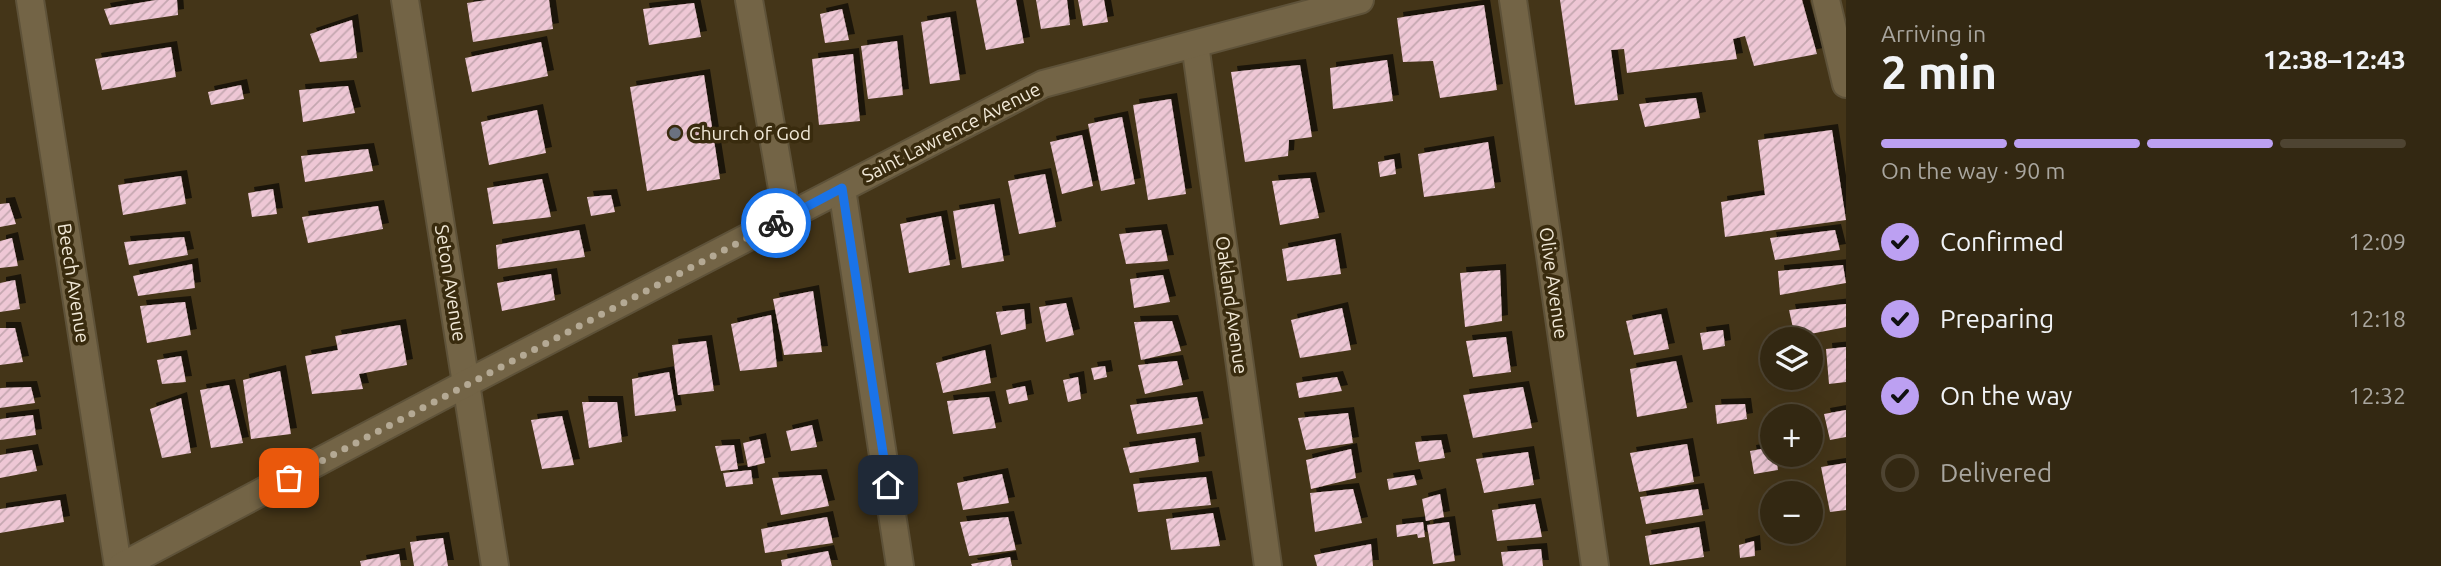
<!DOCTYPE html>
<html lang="en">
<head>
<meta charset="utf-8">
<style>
	body { margin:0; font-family:Ubuntu,sans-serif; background:#3b301b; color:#f1f3f6; height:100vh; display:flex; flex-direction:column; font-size:26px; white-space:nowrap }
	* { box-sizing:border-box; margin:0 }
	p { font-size:23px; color:#a9a69f }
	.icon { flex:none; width:38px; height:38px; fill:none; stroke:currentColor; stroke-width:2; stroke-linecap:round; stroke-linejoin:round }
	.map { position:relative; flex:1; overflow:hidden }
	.panel { display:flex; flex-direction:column; background:#332812; width:595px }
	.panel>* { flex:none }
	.buttons { position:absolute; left:1760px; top:327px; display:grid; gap:14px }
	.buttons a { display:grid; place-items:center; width:63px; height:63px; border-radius:50%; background:#332812; box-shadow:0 7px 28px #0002,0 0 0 2px #4e4432; font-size:35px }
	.pin { position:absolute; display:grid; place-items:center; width:60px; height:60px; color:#fff; margin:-30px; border-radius:14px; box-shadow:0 4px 10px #0006 }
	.courier { position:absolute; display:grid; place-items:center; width:70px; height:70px; margin:-35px; border:5px solid #1a73e8; border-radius:50%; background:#fff; color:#222; box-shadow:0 2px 9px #0007 }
	.overview em { font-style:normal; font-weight:700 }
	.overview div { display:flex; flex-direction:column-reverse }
	.overview { display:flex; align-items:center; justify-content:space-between; height:119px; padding:0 35px }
	h1 { font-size:46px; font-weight:700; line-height:52px }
	.bar { display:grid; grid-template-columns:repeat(4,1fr); gap:10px 7px; align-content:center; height:84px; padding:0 35px }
	.bar i { height:9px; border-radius:5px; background:#4e4432 }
	.bar .current { background:#bca0f2 }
	.bar p { grid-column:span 4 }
	ol { padding:0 35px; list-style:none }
	li { display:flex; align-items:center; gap:21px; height:77px }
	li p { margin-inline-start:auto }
	li .icon { padding:7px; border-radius:50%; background:#bca0f2; color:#111; stroke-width:4 }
	li:last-child { color:#a9a69f }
	li i { width:38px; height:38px; border:4px solid #4e4432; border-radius:50% }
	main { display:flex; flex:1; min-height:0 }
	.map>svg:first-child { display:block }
	.building { fill:url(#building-hatch); filter:url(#shadow) }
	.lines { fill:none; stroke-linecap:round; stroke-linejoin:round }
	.minor-casing { stroke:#5e5239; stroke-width:30 }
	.minor { stroke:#736446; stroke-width:26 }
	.done { stroke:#b4a994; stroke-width:7; stroke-dasharray:0 12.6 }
	.route { stroke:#1a73e8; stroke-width:9 }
	.worship-dot { fill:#6b7280; stroke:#392b0e; stroke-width:2.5 }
	.labels { text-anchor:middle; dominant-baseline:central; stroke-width:7; stroke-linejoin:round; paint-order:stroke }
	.street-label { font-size:19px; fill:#f1e8d7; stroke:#392b0e }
	.poi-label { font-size:19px; fill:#f1e8d7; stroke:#392b0e; text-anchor:start }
</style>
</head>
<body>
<main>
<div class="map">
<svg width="1846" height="566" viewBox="0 0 1846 566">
	<defs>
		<pattern id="building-hatch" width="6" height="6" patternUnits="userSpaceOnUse" patternTransform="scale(1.75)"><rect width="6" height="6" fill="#eec7d5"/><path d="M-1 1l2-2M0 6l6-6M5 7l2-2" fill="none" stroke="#c4a7b0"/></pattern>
		<filter id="shadow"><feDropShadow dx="6" dy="-6" stdDeviation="0" flood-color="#0009"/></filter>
	</defs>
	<rect width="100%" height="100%" fill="#443518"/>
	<g class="building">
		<path d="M156,0H177L178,15L110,25L104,9Z"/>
		<path d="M487,0H549L553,29L473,42L467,3Z"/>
		<path d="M976,0H1016L1024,43L986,50Z"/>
		<path d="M1036,0H1067L1070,25L1041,29Z"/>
		<path d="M1078,0H1104L1108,22L1083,26Z"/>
		<path d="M1560,0H1802L1817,54L1754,66L1745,36L1733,39L1737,59L1627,73L1624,49L1611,50L1618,100L1575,105Z"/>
		<path d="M694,3L701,37L649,45L643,9Z"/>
		<path d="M1484,5L1497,90L1440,98L1433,61L1403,62L1397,18Z"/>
		<path d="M842,9L849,40L825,43L820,14Z"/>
		<path d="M950,17L960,80L930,84L921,22Z"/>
		<path d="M352,20L357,58L320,62L310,34Z"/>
		<path d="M897,41L903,95L868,99L861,46Z"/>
		<path d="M541,42L548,76L472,92L465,58Z"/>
		<path d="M171,47L176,77L102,90L95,59Z"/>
		<path d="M853,54L860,121L819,125L812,59Z"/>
		<path d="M1387,60L1393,101L1333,109L1330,68Z"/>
		<path d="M1300,65L1312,137L1289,140L1288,156L1245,162L1231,72Z"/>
		<path d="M704,75L720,179L647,191L630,87Z"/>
		<path d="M241,85L244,99L211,105L208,92Z"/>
		<path d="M348,86L355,113L303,122L299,90Z"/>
		<path d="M1696,98L1700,118L1645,127L1639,104Z"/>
		<path d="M1171,99L1186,194L1148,200L1133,105Z"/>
		<path d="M537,110L546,153L489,165L481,122Z"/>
		<path d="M1122,117L1135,184L1101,191L1088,124Z"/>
		<path d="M1832,130L1846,220L1725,237L1721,202L1765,195L1758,140Z"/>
		<path d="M1082,135L1093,186L1062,194L1050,142Z"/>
		<path d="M1488,142L1495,188L1424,197L1418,154Z"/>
		<path d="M368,149L373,171L305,182L301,156Z"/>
		<path d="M1394,159L1396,174L1380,177L1378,162Z"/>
		<path d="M1045,174L1056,227L1019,234L1008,181Z"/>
		<path d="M181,176L186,204L123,215L118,185Z"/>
		<path d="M1310,178L1319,218L1280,225L1272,181Z"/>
		<path d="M542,179L551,217L493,224L487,188Z"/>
		<path d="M273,189L277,214L252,217L248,193Z"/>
		<path d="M611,195L615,212L591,216L587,197Z"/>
		<path d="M9,203L16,224L0,227V204Z"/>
		<path d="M994,204L1004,261L962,268L953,211Z"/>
		<path d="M378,206L383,229L308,243L302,217Z"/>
		<path d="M941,216L950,265L909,273L900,224Z"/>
		<path d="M579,230L585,257L498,269L496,245Z"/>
		<path d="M1161,230L1168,261L1126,264L1119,234Z"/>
		<path d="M1835,230L1840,250L1775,260L1770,238Z"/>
		<path d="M184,237L188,255L129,265L124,242Z"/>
		<path d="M12,238L18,266L0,268V241Z"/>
		<path d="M1335,239L1341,274L1287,281L1282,249Z"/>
		<path d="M192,264L195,288L138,296L133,276Z"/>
		<path d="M1843,265L1846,283L1780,295L1778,271Z"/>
		<path d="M1500,270L1502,321L1465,327L1460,273Z"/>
		<path d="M551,274L555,300L502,311L497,283Z"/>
		<path d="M1163,275L1170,302L1134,308L1130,279Z"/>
		<path d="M15,280L20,309L0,312V283Z"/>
		<path d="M813,291L822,352L784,355L773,299Z"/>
		<path d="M185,302L191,335L147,343L140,306Z"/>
		<path d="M1066,303L1074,335L1046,342L1039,307Z"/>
		<path d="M1846,304V327L1795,337L1789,310Z"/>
		<path d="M1342,308L1351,350L1300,358L1291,320Z"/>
		<path d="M1024,309L1026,329L1001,335L996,312Z"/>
		<path d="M1661,314L1669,349L1634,355L1626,321Z"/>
		<path d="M771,315L777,367L740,371L731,324Z"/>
		<path d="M1172,321L1181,351L1141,360L1134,322Z"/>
		<path d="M400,325L407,365L359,374L363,389L312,394L305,356L338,350L335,336Z"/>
		<path d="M0,328H15L23,362L0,365Z"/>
		<path d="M1723,330L1725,346L1703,350L1700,333Z"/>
		<path d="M1506,337L1511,372L1473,377L1466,341Z"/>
		<path d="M706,341L714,391L678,395L672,345Z"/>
		<path d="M1846,347V382L1829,384L1826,349Z"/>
		<path d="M985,350L991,383L943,393L936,363Z"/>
		<path d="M181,356L186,382L162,384L157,360Z"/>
		<path d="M1177,361L1183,385L1145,394L1138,365Z"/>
		<path d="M1676,361L1687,408L1637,417L1630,369Z"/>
		<path d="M1105,366L1107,377L1094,380L1091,368Z"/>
		<path d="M280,371L291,434L251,439L243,380Z"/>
		<path d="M669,372L676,411L635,416L632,379Z"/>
		<path d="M1078,377L1081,399L1068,402L1063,380Z"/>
		<path d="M1337,377L1342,391L1299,398L1296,383Z"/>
		<path d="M229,385L243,443L211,448L200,390Z"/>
		<path d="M1025,386L1028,400L1009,404L1006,390Z"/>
		<path d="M31,387L35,403L0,408V388Z"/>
		<path d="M1523,387L1532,428L1473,438L1463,395Z"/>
		<path d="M989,397L996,428L953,434L947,401Z"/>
		<path d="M1197,397L1203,424L1137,434L1130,405Z"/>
		<path d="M181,398L191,453L162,458L150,409Z"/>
		<path d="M582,402H617L622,442L589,448Z"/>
		<path d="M1745,404L1747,419L1717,424L1715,405Z"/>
		<path d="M1846,410V437L1830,440L1824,414Z"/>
		<path d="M1348,413L1353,443L1306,450L1298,418Z"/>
		<path d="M33,415L36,435L0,440V419Z"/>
		<path d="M562,416L574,465L542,469L531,420Z"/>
		<path d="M812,425L817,447L791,451L786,431Z"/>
		<path d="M1195,438L1199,462L1130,473L1123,448Z"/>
		<path d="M760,439L765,463L748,467L743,443Z"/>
		<path d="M1441,440L1445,458L1419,462L1415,442Z"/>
		<path d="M1687,444L1694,482L1639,492L1630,453Z"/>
		<path d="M734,445L738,469L721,471L715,446Z"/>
		<path d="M1773,447V455H1776L1778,470L1754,474L1750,451Z"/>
		<path d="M1351,449L1356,478L1311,489L1306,460Z"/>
		<path d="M32,450L37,471L0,478V455Z"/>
		<path d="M1528,452L1534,485L1484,493L1476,459Z"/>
		<path d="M1846,463V510L1830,512L1821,467Z"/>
		<path d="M751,470L753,484L726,487L723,473Z"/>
		<path d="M1002,474L1009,503L963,510L957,483Z"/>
		<path d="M821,475L829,506L781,515L772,478Z"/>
		<path d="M1414,475L1417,485L1389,490L1387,479Z"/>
		<path d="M1206,477L1211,505L1138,512L1133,484Z"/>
		<path d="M1353,489L1362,523L1315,532L1310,493Z"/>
		<path d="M1698,489L1703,515L1646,524L1640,497Z"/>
		<path d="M1440,494L1444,517L1426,521L1422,499Z"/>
		<path d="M60,500L64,522L0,533V509Z"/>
		<path d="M1535,504L1542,537L1497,541L1492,510Z"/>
		<path d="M1213,513L1220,546L1171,550L1166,519Z"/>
		<path d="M827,517L833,543L765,553L761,529Z"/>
		<path d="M1008,517L1016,550L969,556L960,522Z"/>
		<path d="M1423,522L1425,537L1418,538L1417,534L1397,537L1396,525Z"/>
		<path d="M1449,522L1455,561L1433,564L1427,525Z"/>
		<path d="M1699,527L1704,557L1650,565L1645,536Z"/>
		<path d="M443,538L448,566H414L410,542Z"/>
		<path d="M1754,541L1755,556L1740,558L1739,545Z"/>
		<path d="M1371,544L1373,566H1317L1314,555Z"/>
		<path d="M1541,549L1543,566H1503L1501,552Z"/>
		<path d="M828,551L832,566H782L781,560Z"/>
		<path d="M399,554L401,566H361L360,561Z"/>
		<path d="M1010,557L1012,566H972L971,564Z"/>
	</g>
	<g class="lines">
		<defs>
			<g id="minor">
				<path d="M30,0L118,566"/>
				<path d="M405,0L495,566"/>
				<path d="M749,0L787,217"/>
				<path d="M1513,0L1595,566"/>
				<path d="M1826,0L1846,84"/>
				<path d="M1195,44L1268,566"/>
				<path d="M842,189L900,566"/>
				<path d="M122,566L467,383L1043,84L1360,0"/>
			</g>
		</defs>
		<use href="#minor" class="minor-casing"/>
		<use href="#minor" class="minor"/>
	</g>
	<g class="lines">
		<path class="done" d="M289,478L776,223"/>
		<path class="route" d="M776,223L842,188L888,485"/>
	</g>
	<circle class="worship-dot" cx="675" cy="133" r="7"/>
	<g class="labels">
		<g class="street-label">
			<text transform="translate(951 132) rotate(-27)">Saint Lawrence Avenue</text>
			<text transform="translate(74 283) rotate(81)">Beech Avenue</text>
			<text transform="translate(451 283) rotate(81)">Seton Avenue</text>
			<text transform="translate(1554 283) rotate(82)">Olive Avenue</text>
			<text transform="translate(1232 305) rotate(82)">Oakland Avenue</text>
		</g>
		<g class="poi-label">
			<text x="689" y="133">Church of God</text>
		</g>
	</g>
</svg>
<div class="buttons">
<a><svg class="icon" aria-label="layers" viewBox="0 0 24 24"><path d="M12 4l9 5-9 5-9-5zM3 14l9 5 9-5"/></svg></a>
<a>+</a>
<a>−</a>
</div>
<div class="pin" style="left:289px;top:478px;background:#ea580c"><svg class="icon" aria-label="bag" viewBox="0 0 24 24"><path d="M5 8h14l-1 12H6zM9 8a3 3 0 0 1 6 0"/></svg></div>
<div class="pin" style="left:888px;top:485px;background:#1f2937"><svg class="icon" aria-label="home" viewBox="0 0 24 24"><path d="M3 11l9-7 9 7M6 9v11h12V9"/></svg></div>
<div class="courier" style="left:776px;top:223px"><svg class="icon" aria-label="bike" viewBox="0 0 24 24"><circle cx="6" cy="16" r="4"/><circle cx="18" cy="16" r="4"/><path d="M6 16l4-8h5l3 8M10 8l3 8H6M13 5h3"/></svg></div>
</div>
<section class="panel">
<div class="overview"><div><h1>2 min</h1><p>Arriving in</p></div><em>12:38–12:43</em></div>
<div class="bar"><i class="current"></i><i class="current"></i><i class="current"></i><i></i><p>On the way · 90 m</p></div>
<ol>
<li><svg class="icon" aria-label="check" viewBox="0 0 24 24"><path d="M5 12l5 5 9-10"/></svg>Confirmed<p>12:09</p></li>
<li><svg class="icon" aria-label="check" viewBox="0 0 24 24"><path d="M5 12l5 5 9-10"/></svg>Preparing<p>12:18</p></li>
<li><svg class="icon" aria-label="check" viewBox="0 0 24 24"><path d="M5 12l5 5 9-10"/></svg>On the way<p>12:32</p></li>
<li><i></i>Delivered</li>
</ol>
</section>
</main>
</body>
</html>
